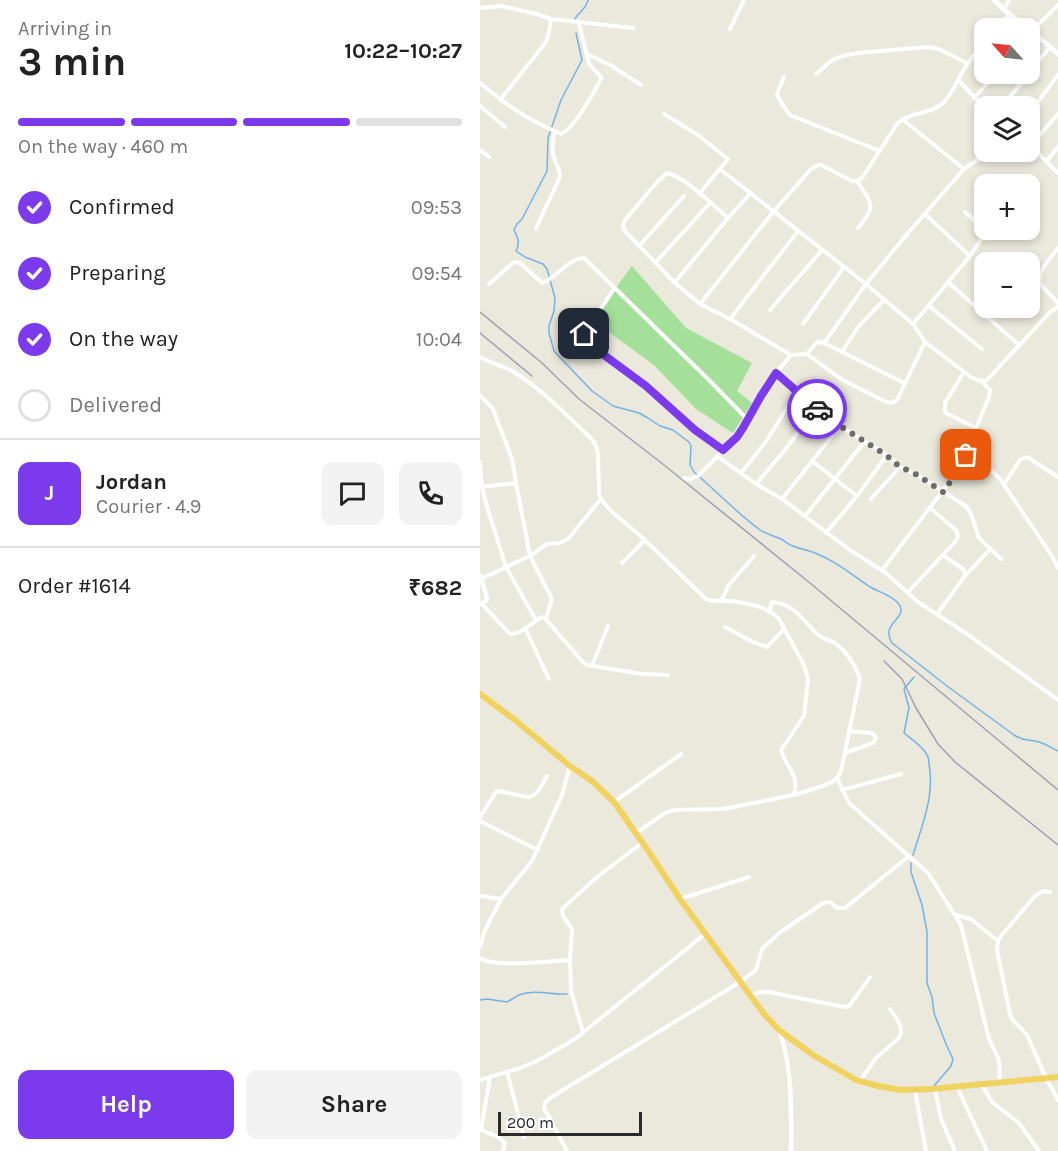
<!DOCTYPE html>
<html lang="en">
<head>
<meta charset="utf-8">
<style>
	body { margin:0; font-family:Karla,sans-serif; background:#f2f2f2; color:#222; height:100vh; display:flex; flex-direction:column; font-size:22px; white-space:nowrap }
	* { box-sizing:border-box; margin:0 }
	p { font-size:20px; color:#767676 }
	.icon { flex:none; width:33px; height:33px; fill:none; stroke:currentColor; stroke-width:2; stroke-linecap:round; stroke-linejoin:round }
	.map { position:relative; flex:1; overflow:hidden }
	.sheet { display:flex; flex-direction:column; background:#fff; width:480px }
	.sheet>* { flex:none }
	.needle { width:39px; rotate:297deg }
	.buttons { position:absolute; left:494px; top:18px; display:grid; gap:12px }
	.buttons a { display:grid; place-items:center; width:66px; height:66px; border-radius:12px; background:#fff; box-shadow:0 3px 9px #0003; font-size:30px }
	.scale { position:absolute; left:18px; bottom:15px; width:144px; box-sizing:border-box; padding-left:6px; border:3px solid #2a2a2a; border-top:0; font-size:16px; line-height:21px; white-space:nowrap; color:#2a2a2a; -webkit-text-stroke:4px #fff; paint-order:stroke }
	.pin { position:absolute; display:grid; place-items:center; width:51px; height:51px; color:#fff; margin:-26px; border-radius:12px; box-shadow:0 3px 9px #0006 }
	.courier { position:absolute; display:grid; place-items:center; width:60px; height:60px; margin:-30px; border:4px solid #7c3aed; border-radius:50%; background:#fff; color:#222; box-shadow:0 2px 8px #0007 }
	.headline em { font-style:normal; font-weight:700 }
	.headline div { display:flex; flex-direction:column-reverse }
	.headline { display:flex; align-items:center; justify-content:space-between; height:102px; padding:0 18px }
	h1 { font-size:39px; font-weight:700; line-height:45px }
	.bar { display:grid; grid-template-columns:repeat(4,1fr); gap:9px 6px; align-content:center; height:72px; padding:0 18px }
	.bar i { height:8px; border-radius:4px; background:#e0e0e0 }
	.bar .on { background:#7c3aed }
	.bar p { grid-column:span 4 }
	.line { display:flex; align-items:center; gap:15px; padding:0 18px; border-top:2px solid #e0e0e0 }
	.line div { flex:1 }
	.round { display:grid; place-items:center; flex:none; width:63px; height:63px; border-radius:12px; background:#f2f2f2 }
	ol { padding:0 18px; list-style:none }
	li { display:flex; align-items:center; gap:18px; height:66px }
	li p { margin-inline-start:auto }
	li .icon { padding:6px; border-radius:50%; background:#7c3aed; color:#fff; stroke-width:4 }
	li:last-child { color:#767676 }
	li i { width:33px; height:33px; border:3px solid #e0e0e0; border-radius:50% }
	.action { display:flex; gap:12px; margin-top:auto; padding:12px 18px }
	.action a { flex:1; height:69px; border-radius:12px; background:#7c3aed; color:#fff; font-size:24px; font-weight:700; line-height:69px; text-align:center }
	.action a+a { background:#f2f2f2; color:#222 }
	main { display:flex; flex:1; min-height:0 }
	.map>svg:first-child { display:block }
	.green { fill:#a4e09a }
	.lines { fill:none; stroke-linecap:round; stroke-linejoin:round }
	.stream { stroke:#72b2ea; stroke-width:1.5 }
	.minor { stroke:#fff; stroke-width:4 }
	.tertiary { stroke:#fff; stroke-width:4.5 }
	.secondary { stroke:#fff; stroke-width:5 }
	.trunk { stroke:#f2d25e; stroke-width:6 }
	.rail { stroke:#a09fb3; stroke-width:1.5 }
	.done { stroke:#6e6c68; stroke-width:6; stroke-dasharray:0 10.8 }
	.route { stroke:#7c3aed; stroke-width:8 }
</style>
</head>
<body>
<main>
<section class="sheet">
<div class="headline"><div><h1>3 min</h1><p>Arriving in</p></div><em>10:22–10:27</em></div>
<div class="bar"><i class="on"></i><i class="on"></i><i class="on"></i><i></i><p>On the way · 460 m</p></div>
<ol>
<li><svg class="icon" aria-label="check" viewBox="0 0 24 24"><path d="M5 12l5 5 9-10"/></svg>Confirmed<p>09:53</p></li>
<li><svg class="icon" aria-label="check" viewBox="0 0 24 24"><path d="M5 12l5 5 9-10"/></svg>Preparing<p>09:54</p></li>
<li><svg class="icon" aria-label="check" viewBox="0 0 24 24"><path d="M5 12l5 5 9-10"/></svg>On the way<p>10:04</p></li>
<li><i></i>Delivered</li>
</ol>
<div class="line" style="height:108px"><b class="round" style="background:#7c3aed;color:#fff">J</b><div><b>Jordan</b><p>Courier · 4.9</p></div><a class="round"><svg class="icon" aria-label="chat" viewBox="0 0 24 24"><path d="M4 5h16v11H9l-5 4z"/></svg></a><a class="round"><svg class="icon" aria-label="phone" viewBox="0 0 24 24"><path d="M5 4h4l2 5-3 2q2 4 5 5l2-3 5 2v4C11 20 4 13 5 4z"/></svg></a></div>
<div class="line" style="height:78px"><div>Order #1614</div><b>₹682</b></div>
<div class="action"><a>Help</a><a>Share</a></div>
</section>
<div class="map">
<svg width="578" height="1151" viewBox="0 0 578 1151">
	<rect width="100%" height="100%" fill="#ebe8dc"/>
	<path class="green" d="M152,266L206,328L272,363L257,391L272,403L253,433L216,409L174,365L112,320Z"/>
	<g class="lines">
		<g class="stream">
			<path d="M95,19C99,11 105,11 108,0"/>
			<path d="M96,33L102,60L81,100L68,138L67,171L42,219L37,224L34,230C38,238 40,243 36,251L45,257L63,264L67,269L75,298L74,311L69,326V333L74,351L112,391L133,406L159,413L168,418L180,426L193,430L209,442L211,446L210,465L214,472C236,491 257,513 280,530C286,534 294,536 301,539C305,541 309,545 313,546C320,549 328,550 335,553C356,561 372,575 390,587C399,592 411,595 418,603C431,618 399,622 412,643L467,686L534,735C545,742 548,739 559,742C566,744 572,748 578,751"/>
			<path d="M433,855C442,825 455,796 449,764C449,761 449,758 447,755C443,746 431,739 424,733L429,708L424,689L434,677"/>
			<path d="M431,863V872L442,905L447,932V983L452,997L454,1013L466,1044L473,1059L471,1066L454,1086"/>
			<path d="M0,1000L7,999L27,1002C31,1000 35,997 39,995C55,989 72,995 87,994"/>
		</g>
		<g class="minor">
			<path d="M0,8L21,6L57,14L71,19L153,28"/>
			<path d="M524,9L529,0"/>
			<path d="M517,28L529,14"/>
			<path d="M250,29L264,0"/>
			<path d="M549,34L578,5"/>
			<path d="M107,54L130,65L161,85"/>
			<path d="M549,73L570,47"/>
			<path d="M336,74L351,61L362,56L378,53L448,47L459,49L487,63"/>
			<path d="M304,77L297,94L302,104L310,115L400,151"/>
			<path d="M478,80L504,107"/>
			<path d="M0,83C23,102 47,120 75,131C73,140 71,148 74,157C76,164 80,170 80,177L56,228"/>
			<path d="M494,98L516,74"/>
			<path d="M20,100L66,42L69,32L71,19"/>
			<path d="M0,106L25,127"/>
			<path d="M522,106L549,74"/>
			<path d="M184,114L218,135L248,159L219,194"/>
			<path d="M549,114L578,75"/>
			<path d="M422,119L484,169"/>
			<path d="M75,131L81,134C94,129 114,92 121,79V77L109,64L99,23"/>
			<path d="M550,145L578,173"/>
			<path d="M551,145L578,114"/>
			<path d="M0,150L9,157"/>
			<path d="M566,162L578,147"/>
			<path d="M241,170L386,284L433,324L445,342L491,377C497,380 500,382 507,380L570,312L578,307"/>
			<path d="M377,181C392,204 397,206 378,228"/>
			<path d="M270,194L248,218C234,206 204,176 187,173L178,181L145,220L143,225L144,230L194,282L220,304L250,319L311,355"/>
			<path d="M485,212L504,229"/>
			<path d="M445,214L490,256"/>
			<path d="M159,246L204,196"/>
			<path d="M578,248C570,259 557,271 560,284L578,303"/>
			<path d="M175,263L230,203"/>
			<path d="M195,282L248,218"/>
			<path d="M468,282L539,345"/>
			<path d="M9,284L34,262L40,263L60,281L63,283C76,277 91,257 104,258L230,381L267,419"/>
			<path d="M134,289L104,334V338L106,341L166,386L215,430L243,450"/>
			<path d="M220,304L293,212L331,169L338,165H341L372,181H377L382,178L417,124C430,111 450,115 463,103C473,93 478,78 486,66C490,58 498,52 504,44"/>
			<path d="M449,306L502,349"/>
			<path d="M290,310L342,250"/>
			<path d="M250,319L318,231"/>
			<path d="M323,324L364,267"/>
			<path d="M433,324L490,256L504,235V230"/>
			<path d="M344,343L386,284L428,233L484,169L509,152"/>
			<path d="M362,352L378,327L404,300"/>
			<path d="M327,354L361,379L406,402L412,403L417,400L445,342"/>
			<path d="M0,357C11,364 24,366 34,372C63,390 87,416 112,439L116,446L118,454L119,493L121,499L131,511L165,540L226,599C235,602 242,601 250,601C267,603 287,606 299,619L324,665L328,679L324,716L301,750C306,769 320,773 314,795"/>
			<path d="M484,372L465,403V411L466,413L496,428"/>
			<path d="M296,373L336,408L360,426L407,455L420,467L441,477L487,507L491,514L499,538L521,559"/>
			<path d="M0,395L13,409L32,459L36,483"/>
			<path d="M486,455L512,471L520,479L570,553L578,568"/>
			<path d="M237,456L276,484L302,499L370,550L406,573L438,602L487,634L578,700"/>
			<path d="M332,461L377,496"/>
			<path d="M0,462L2,487L7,507L26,567L56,620"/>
			<path d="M261,473L285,443L317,392"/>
			<path d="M204,478L210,479L218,476L257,437L296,373L311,355L327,354L337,342L344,343L424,383"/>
			<path d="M276,484L305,450L336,408"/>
			<path d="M524,484L540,460L547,457L578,477"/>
			<path d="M0,487L36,483L50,556L72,599L66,618"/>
			<path d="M302,499L360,426"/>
			<path d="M391,499L420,467"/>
			<path d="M325,516L385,441"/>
			<path d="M346,533L377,496L407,455"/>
			<path d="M142,563L165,540"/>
			<path d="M402,570L478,471L509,397L510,390L502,382"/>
			<path d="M486,575L510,549"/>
			<path d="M1,579L50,556L67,544L79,543L88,539L121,499"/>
			<path d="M428,592L476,541L478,536L476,530L450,508"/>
			<path d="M241,601L248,586L274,556"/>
			<path d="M2,604L30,634C43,635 52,620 64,617L101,660L107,665L162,674L188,675"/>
			<path d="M457,614L485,576L484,570L463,555"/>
			<path d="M245,627L273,642L287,647L304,629"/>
			<path d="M45,628L69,679"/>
			<path d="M112,666L128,626"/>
			<path d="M365,753L393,743L396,738L394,735L391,733L369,731"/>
			<path d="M357,778L369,803L448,873L481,925L509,1039L519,1060L520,1083"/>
			<path d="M362,790L421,774"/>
			<path d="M134,802L201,754"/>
			<path d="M0,817L16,792L19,791L47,797C58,797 62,784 67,776"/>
			<path d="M0,821L58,850"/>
			<path d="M156,833L185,813L195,810L243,809L314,795L343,786L353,781L357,778L361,771L380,679C375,665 366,650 353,642C347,639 341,638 336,633C323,620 313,603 292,602L289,612"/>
			<path d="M570,892L563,891L555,896L521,936L518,941L517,950L530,1014L532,1019L547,1035L566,1078L578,1100"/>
			<path d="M0,896L21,899"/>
			<path d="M200,899L269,877"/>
			<path d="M476,915L491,919L518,941"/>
			<path d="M0,947L5,930L21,899L52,861L82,795L90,766"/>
			<path d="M0,958C13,968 71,961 90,960"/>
			<path d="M271,995L280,992H288L365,1007L369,1006L372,1002L390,977"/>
			<path d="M103,1032L91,991L90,960L92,929L83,916L82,909L117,877L162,843"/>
			<path d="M27,1072L44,1137"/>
			<path d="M0,1080L40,1068L57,1061L95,1039L225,934"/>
			<path d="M380,1081L396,1058L419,1038C425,1027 416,1018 410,1009"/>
			<path d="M502,1085L512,1102L539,1123L559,1151"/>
			<path d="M477,1087L507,1151"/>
			<path d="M455,1089L461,1119L475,1151"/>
			<path d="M435,1090L446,1151"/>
			<path d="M1,1130L10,1077"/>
			<path d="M1,1130L18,1137L25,1143L23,1151"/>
			<path d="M87,1151L64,1108L65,1103L70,1098L260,982L276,970L282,949L298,934L343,903L350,902L357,908H365L429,856"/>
		</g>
		<g class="tertiary">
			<path d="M0,575L7,598L6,601L0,604"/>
			<path d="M299,1030C313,1068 311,1111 311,1151"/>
		</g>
		<path class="secondary" d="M514,0L529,14L552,31L578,54"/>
		<path class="trunk" d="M0,694L35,720L90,766L112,781L134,802L169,852L200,899L284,1014L299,1030L333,1055L376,1080L398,1086L421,1090L451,1089L578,1077"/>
		<g class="rail">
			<path d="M0,312L62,363L99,399L184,465L330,583L578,790"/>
			<path d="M0,333L52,376"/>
			<path d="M404,661L422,679L436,708L458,744L475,762L578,845"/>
		</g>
	</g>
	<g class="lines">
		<path class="done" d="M337,409L360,426L406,455L420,467L434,473L463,492L478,471L486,455"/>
		<path class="route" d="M104,334V338L105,341L166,386L215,430L243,450L257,437L263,428L281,396L296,373L337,409"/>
	</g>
</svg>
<div class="buttons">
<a><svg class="needle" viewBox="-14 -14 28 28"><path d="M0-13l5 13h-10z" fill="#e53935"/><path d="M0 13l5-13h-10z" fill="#767676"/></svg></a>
<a><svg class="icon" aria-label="layers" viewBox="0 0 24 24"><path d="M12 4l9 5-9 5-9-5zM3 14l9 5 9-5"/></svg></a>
<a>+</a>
<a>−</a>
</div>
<div class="scale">200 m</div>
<div class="pin" style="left:486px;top:455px;background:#ea580c"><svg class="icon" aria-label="bag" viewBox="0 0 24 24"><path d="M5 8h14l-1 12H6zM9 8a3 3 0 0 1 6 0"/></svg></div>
<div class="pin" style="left:104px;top:334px;background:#1f2937"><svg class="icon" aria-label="home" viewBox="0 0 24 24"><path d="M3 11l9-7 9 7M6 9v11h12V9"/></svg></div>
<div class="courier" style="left:337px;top:409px"><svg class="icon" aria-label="car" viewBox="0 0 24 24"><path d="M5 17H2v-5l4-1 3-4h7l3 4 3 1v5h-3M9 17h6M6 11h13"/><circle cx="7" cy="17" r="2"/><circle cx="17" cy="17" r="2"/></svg></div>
</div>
</main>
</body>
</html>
